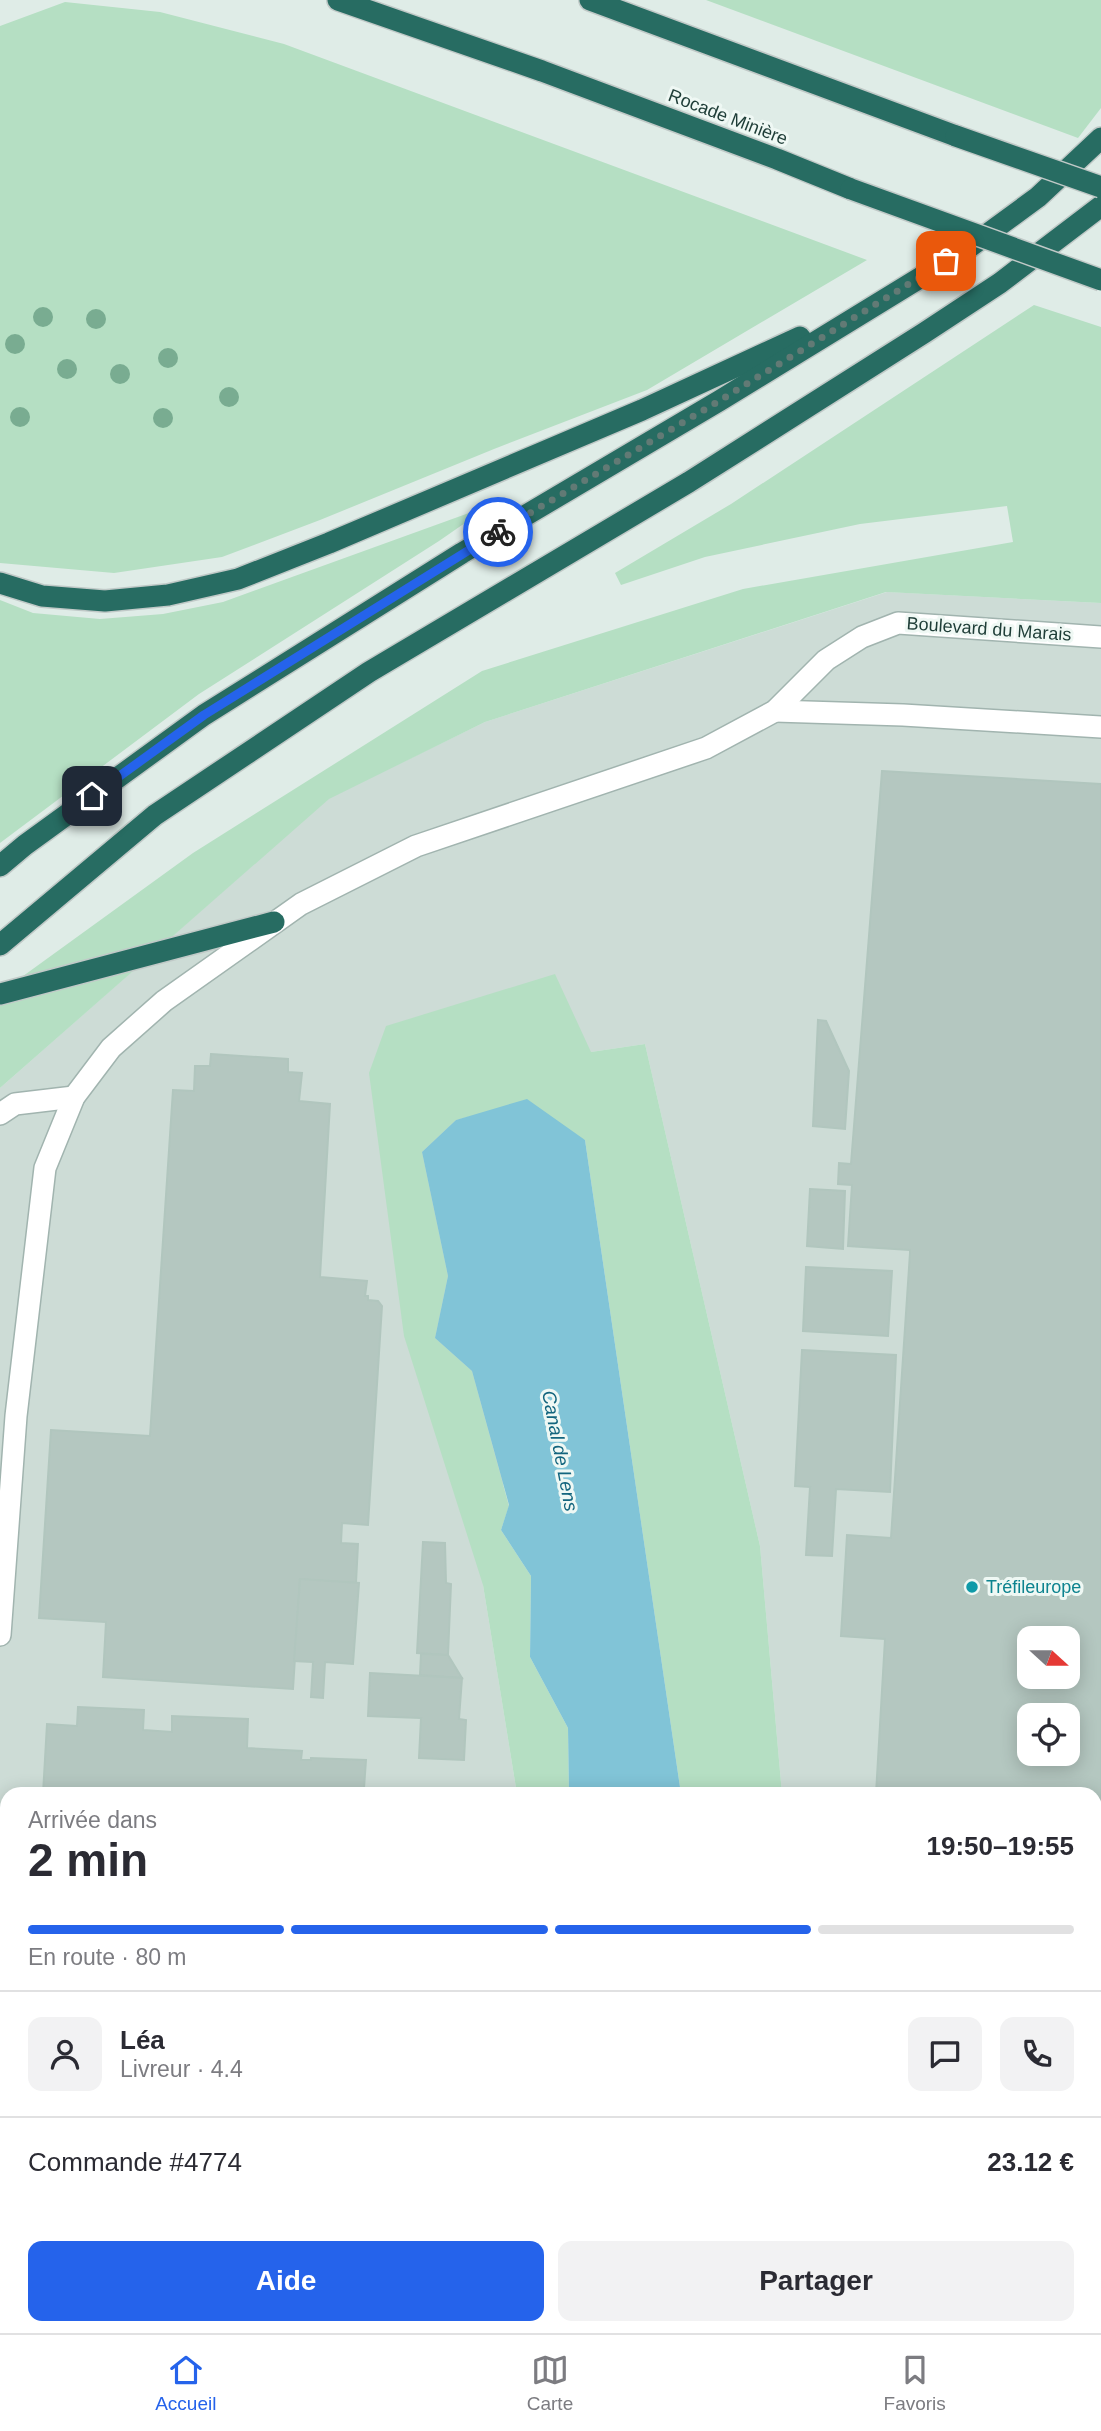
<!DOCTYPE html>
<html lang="fr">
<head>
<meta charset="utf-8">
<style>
	body { margin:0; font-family:Arial,sans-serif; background:#f2f2f3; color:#2b2b33; height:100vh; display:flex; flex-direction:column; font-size:26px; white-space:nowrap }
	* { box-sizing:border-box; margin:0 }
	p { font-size:23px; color:#7c7c81 }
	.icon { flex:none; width:38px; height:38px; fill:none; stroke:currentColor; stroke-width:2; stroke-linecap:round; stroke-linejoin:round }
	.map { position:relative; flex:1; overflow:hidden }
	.panel { position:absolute; left:0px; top:1787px; width:1102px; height:548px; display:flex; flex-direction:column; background:#fff; border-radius:21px 21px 0 0; box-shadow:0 4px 18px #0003 }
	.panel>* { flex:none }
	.needle { width:46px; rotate:111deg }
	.buttons { position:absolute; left:1017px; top:1626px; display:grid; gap:14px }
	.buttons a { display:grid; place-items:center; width:63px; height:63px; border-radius:14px; background:#fff; box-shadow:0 4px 18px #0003; font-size:35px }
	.pin { position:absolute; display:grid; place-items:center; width:60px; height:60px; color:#fff; margin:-30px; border-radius:14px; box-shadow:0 4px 10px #0006 }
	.courier { position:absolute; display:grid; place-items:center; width:70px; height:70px; margin:-35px; border:5px solid #2563eb; border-radius:50%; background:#fff; color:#222; box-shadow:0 2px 9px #0007 }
	.summary em { font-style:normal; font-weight:700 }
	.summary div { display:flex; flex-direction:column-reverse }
	.summary { display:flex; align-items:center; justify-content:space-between; height:119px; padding:0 28px }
	h1 { font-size:46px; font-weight:700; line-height:52px }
	.bar { display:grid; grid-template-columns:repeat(4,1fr); gap:10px 7px; align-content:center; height:84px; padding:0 28px }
	.bar i { height:9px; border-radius:5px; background:#e1e1e2 }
	.bar .selected { background:#2563eb }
	.bar p { grid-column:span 4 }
	.line { display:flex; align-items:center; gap:18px; padding:0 28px; border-top:2px solid #e1e1e2 }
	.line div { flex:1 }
	.round { display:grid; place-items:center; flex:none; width:74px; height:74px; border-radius:14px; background:#f2f2f3 }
	.action { display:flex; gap:14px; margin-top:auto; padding:14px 28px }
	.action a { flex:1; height:80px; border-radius:14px; background:#2563eb; color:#fff; font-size:28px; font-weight:700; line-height:80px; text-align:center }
	.action a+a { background:#f2f2f3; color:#2b2b33 }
	.tabs { display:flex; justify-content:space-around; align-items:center; height:98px; border-top:2px solid #e1e1e2; background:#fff; font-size:19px; color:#7c7c81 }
	.tabs a { display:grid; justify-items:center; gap:4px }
	.tabs .selected { color:#2563eb }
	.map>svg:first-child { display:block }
	.built { fill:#cddcd6; fill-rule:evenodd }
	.green { fill:#b5dfc3 }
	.water { fill:#81c4d7 }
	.building { fill:#b4c7c0; stroke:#b1c6be; stroke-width:2; fill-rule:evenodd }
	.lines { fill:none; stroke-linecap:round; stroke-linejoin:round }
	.minor-casing { stroke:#a1b4af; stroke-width:24 }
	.highway-casing { stroke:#c0c9c7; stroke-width:24 }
	.minor { stroke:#fff; stroke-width:21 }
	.highway { stroke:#276c62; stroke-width:21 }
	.highway-bridge-casing { stroke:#c0c9c7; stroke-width:24; stroke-linecap:butt }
	.highway-bridge { stroke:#276c62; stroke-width:21 }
	.tree { fill:#79ac91 }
	.done { stroke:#627a75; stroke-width:7; stroke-dasharray:0 12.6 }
	.route { stroke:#2563eb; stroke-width:9 }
	.culture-dot { fill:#0f9aa8; stroke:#eff8f4; stroke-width:2.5 }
	.labels { text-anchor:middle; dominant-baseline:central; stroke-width:6; stroke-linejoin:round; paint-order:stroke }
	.street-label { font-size:18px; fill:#1e3d37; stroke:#eff8f4 }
	.culture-label { font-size:18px; fill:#0d838f; stroke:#eff8f4; text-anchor:start }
	.water-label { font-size:19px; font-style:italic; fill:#13657e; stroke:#eff8f4 }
</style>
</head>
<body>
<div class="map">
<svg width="1101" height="2333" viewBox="0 0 1101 2333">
	<rect width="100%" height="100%" fill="#dfece7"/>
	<path class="built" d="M887,592L1101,603V2333H830V2328H1096V1794H782L760,1546L645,1044L591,1052L483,1585L517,1794H7V2328H586L587,2333H0V1088L329,798L485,722ZM1029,1638H1068V1676H1029ZM1029,1715H1068V1754H1029Z"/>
	<g class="green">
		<path d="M706,0H1101V108L1078,138Z"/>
		<path d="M65,2L160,12L284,44L867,260L647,390L494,449L320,520L222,557L114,573L0,563V26Z"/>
		<path d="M1034,305L1101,327V603L886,592L485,722L329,799L0,1088V997L19,979L193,853L482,671L743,589L1013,542L1007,506L860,524L705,557L621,585L615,573L731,504Z"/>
		<path d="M491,505L439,541L199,694L0,843V600L33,613L100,619L163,614L223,602Z"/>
		<path d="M555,974L591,1052L645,1044L760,1546L782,1794H681L585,1140L491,1111L456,1120L422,1152L448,1276L435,1338L472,1371L509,1506L501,1530L531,1576L530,1657L568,1728L569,1794H517L483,1585L404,1336L369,1073L386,1026Z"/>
		<path d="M586,2328H643V2333H587Z"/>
		<path d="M763,2328H830V2333H764Z"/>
	</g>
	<g class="water">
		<path d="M527,1099L585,1140L681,1794H569L568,1728L530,1657L531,1576L501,1530L509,1505L472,1371L435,1338L448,1276L422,1152L456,1120Z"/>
		<path d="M643,2328H763L764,2333H643Z"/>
	</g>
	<g class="building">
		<path d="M882,771L1101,784V2333H854V2328H1096V1794H876L885,1639L841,1636L847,1535L891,1538L910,1253V1250L848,1246L852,1185L838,1184L839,1163L851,1164ZM1029,1638H1068V1676H1029ZM1029,1715H1068V1754H1029Z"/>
		<path d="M818,1020L826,1021L849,1071L845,1129L813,1126Z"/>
		<path d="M211,1054L288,1059V1072L302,1073L299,1101L330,1104L320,1277L367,1281L365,1296H368V1300L378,1301L382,1306L368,1525L342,1523L341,1543L358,1544L356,1583L300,1579L293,1689L103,1677L106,1622L39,1618L51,1430L150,1436L173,1090L194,1091L195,1066H210Z"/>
		<path d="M810,1189L845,1191L843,1249L807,1246Z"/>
		<path d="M806,1267L892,1271L888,1336L803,1331Z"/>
		<path d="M802,1350L896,1355L890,1492L836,1489L832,1556L806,1555L810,1487L795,1486Z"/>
		<path d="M423,1542L445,1543L446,1583L451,1584L448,1655L417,1653Z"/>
		<path d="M300,1579L359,1583L353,1664L325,1662L323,1698L311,1697L313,1662L294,1661Z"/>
		<path d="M421,1654L448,1655L462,1678L420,1675Z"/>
		<path d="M370,1673L462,1678L459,1719L466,1720L464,1760L419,1758L421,1718L368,1716Z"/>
		<path d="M78,1707L144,1710L143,1730L172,1732V1716L248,1719L247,1748L302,1751L301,1760H311V1758L366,1760L364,1788L385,1789L384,1794H43L47,1724L77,1726Z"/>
	</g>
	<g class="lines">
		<defs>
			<g id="minor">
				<path d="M775,711L903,715L1101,727"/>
				<path d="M0,1114L15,1104L74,1097"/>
				<path d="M0,1635L16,1416L45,1168L74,1097L111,1048L164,1001L301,904L416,846L706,748L775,711L826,660L862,637L898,623L1101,637"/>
			</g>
			<g id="highway">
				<path d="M338,0L542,71L777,159L851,189"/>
				<path d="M590,0L956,136"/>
				<path d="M0,583L42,596L105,601L168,595L238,579L329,543L642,410L800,337"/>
				<path d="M0,866L25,845L204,715L462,553L719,401L967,249L1038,197L1101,138"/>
				<path d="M0,945L155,815L369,672L689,482L924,333L1000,283L1101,206"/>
				<path d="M0,994L274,922"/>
			</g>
		</defs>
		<use href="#minor" class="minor-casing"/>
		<use href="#highway" class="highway-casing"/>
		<use href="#minor" class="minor"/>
		<use href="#highway" class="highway"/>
		<defs>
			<g id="highway-bridge">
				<path d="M956,136L1101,187"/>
				<path d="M851,189L1101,280"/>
			</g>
		</defs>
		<use href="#highway-bridge" class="highway-bridge-casing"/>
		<use href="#highway-bridge" class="highway-bridge"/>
	</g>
	<g class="tree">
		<circle cx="43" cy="317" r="10"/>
		<circle cx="96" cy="319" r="10"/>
		<circle cx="15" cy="344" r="10"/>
		<circle cx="168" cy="358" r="10"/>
		<circle cx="67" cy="369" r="10"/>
		<circle cx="120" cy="374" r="10"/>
		<circle cx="229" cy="397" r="10"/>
		<circle cx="20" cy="417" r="10"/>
		<circle cx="163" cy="418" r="10"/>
	</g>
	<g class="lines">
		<path class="done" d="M498,532L719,401L946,261"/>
		<path class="route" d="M92,796L204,715L498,532"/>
	</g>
	<circle class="culture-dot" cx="972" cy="1587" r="7"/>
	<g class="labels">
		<g class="street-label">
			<text transform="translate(728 117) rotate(21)">Rocade Minière</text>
			<text transform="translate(989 629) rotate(4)">Boulevard du Marais</text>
		</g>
		<g class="culture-label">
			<text x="986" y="1587">Tréfileurope</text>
		</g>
		<g class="water-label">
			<text transform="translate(560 1451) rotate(79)">Canal de Lens</text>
		</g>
	</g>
</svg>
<div class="buttons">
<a><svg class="needle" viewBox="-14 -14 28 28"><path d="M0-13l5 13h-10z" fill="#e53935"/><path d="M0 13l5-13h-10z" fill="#7c7c81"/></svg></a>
<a><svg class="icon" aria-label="locate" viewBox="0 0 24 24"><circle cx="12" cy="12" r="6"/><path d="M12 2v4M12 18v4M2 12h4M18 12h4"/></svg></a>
</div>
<div class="pin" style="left:946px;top:261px;background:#ea580c"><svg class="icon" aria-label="bag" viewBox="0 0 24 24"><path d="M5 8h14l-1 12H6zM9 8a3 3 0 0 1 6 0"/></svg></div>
<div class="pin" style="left:92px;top:796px;background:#1f2937"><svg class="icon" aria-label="home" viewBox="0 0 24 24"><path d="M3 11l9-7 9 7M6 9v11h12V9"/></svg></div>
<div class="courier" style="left:498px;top:532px"><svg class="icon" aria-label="bike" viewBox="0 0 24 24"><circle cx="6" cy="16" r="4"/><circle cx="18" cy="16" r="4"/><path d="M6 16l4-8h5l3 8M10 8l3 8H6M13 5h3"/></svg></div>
<section class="panel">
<div class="summary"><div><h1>2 min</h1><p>Arrivée dans</p></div><em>19:50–19:55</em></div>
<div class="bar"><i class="selected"></i><i class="selected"></i><i class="selected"></i><i></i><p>En route · 80 m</p></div>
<div class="line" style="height:126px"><a class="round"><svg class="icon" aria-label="person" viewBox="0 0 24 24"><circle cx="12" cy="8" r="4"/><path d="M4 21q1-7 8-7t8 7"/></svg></a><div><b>Léa</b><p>Livreur · 4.4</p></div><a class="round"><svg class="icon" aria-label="chat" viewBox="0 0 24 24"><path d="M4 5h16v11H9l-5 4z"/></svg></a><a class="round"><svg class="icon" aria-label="phone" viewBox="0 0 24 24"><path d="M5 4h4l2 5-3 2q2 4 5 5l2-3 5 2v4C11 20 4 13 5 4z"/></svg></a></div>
<div class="line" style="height:91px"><div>Commande #4774</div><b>23.12 €</b></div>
<div class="action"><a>Aide</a><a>Partager</a></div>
</section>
</div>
<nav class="tabs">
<a class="selected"><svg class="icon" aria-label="home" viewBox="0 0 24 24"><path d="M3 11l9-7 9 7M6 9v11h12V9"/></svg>Accueil</a>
<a><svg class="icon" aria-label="map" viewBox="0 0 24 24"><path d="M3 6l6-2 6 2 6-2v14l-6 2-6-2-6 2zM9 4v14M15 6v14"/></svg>Carte</a>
<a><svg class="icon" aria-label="saved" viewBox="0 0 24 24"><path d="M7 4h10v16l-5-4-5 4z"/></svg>Favoris</a>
</nav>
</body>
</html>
